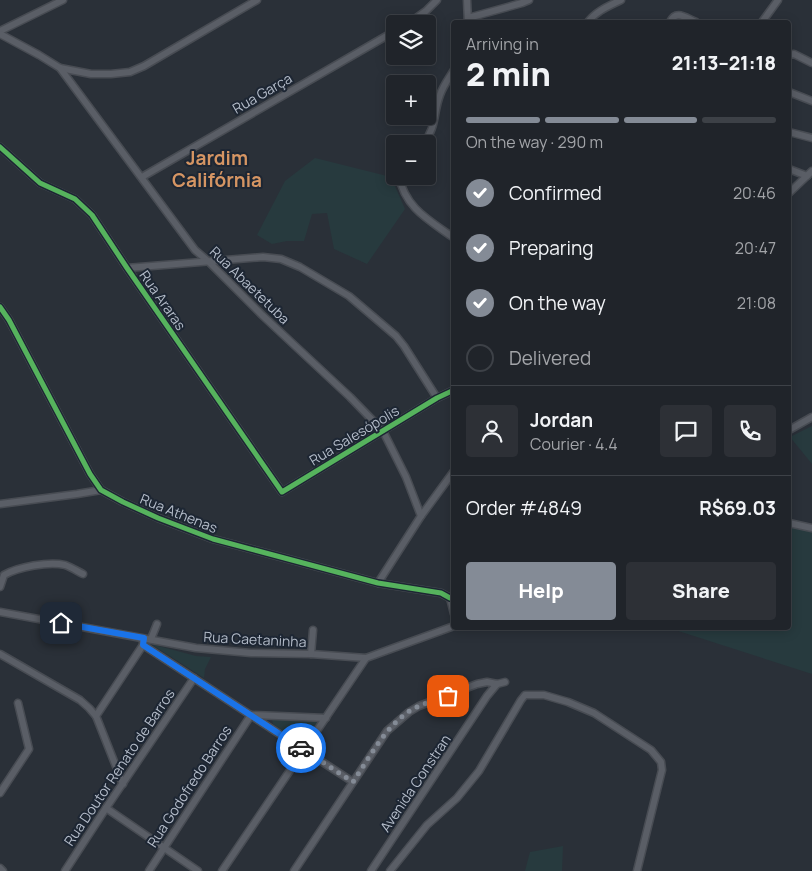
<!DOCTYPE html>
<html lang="en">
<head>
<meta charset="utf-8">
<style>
	body { margin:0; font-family:Manrope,sans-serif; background:#2d3036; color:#f1f3f6; height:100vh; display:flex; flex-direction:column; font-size:19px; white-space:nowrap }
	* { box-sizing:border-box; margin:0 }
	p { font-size:16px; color:#a2a4a8 }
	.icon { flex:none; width:28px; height:28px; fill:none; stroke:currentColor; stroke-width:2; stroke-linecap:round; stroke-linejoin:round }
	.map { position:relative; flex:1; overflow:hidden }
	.sheet { position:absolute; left:451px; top:20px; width:340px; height:610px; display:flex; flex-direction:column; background:#20242a; border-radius:5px; box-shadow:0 2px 12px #0003,0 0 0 1px #3d4147 }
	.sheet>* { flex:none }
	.controls { position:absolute; left:386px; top:15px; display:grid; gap:10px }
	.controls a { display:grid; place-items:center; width:50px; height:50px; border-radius:5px; background:#20242a; box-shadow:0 2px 12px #0003,0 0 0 1px #3d4147; font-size:25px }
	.pin { position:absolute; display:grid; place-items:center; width:42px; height:42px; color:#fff; margin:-21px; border-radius:10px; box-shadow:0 2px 8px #0006 }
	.courier { position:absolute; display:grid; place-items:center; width:50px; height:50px; margin:-25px; border:4px solid #1a73e8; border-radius:50%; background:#fff; color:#222; box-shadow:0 1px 6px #0007 }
	.head em { font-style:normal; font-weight:800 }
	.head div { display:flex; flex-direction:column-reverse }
	.head { display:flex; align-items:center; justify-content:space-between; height:85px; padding:0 15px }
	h1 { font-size:32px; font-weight:800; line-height:38px }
	.bar { display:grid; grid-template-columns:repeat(4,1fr); gap:8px 5px; align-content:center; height:60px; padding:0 15px }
	.bar i { height:6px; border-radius:4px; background:#3d4147 }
	.bar .selected { background:#848b96 }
	.bar p { grid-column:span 4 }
	.line { display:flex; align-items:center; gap:12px; padding:0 15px; border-top:1px solid #3d4147 }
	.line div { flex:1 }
	.round { display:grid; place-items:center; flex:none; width:52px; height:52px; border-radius:5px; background:#2d3036 }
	ol { padding:0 15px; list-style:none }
	li { display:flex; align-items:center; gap:15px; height:55px }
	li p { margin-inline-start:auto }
	li .icon { padding:5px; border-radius:50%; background:#848b96; color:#fff; stroke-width:4 }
	li:last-child { color:#a2a4a8 }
	li i { width:28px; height:28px; border:2px solid #3d4147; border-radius:50% }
	.button { display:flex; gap:10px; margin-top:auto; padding:10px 15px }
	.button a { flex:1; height:58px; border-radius:5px; background:#848b96; color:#fff; font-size:20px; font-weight:800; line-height:58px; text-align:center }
	.button a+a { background:#2d3036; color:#f1f3f6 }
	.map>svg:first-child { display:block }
	.green { fill:#273a3e }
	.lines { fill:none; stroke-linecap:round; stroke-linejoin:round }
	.minor-casing { stroke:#484c53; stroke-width:9 }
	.minor { stroke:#5a5e66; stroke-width:6 }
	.cycleway-casing { stroke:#1d2633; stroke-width:8 }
	.cycleway { stroke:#56b35d; stroke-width:5 }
	.done { stroke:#848b96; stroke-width:5; stroke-dasharray:0 9 }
	.route { stroke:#1a73e8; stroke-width:6 }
	.labels { text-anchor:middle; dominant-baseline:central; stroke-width:4; stroke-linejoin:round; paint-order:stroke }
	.street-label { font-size:14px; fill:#b4bcc9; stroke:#1d2633 }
	.district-label { font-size:19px; font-weight:bold; fill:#d59563; stroke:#1d2633 }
</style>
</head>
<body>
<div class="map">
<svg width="812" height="871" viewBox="0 0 812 871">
	<rect width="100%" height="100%" fill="#2a3038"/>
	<g class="green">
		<path d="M315,158L391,177L405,209L367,264L334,249L327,213L312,214L304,241H287L272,244L257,235L285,181Z"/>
		<path d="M812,426V464L790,437Z"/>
		<path d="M789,526L812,530V674L669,628H789Z"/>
		<path d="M151,644L196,656L211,657L205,669L204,678Z"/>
		<path d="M276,718L319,720L302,744L273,724L272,720Z"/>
		<path d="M563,846L562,871H525L530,852Z"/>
	</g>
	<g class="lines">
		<defs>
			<g id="minor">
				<path d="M467,0L468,22"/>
				<path d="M468,18L522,3L529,0"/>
				<path d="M588,22C596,11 609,6 621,0"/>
				<path d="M670,22C676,9 686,18 696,22"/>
				<path d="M762,22L778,0"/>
				<path d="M408,24L426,11L437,0"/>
				<path d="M0,31L63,0"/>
				<path d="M0,34L39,55L60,68L91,74H111L130,72L144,66L257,0"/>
				<path d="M789,55L794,54L812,63"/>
				<path d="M60,68L195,250L209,262L262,315L350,397L383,431L406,477L421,516"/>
				<path d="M789,92L812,101"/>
				<path d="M789,132L812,138"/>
				<path d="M423,144C437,127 433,113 440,95C443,86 449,78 454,70"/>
				<path d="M0,147L40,183L75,199L92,215L127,268L282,492L437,398L454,390"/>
				<path d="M789,169L807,176"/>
				<path d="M399,176C405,208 429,220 454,238"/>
				<path d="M142,177L395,31"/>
				<path d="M789,193L812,171"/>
				<path d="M127,268L263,257L281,259L300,267L349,296L396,336L404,346L437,398"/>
				<path d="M0,307L9,320L90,474L101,490L123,502L158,518L213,539L378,583L441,593L450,598L454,595"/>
				<path d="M789,430L812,417"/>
				<path d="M0,504L77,494L101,490"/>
				<path d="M789,523L812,528"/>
				<path d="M378,583L421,516L454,471"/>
				<path d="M0,587L4,575C18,567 49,561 65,565C71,567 77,571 83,574"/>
				<path d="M450,598L454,614"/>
				<path d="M0,612L196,648L251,653L311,654L366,658"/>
				<path d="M151,639L157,624"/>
				<path d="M143,645L353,782"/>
				<path d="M0,654L80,700L89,708L96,716L123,784"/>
				<path d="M311,654L313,630"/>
				<path d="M96,716L143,645V641"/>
				<path d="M0,793L29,749L18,703"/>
				<path d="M106,808L198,871"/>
				<path d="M0,868L3,871"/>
				<path d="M65,871L106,808L194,678"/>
				<path d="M149,871L251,715L326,718"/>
				<path d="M222,871L366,658L454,626"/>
				<path d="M294,871L387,731L409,712L419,706L477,684L487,682L497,684L505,682"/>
				<path d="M371,871L487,696L497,684"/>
				<path d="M390,871L427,825L457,798L479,771L521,700L525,695H544L568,702L594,713L651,750L661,762L662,770L659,782L637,871"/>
			</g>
		</defs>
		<use href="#minor" class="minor-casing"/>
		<use href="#minor" class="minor"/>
		<defs>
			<g id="cycleway">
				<path d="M0,147L40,183L75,199L92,215L127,268L282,492L437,398L454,390"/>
				<path d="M0,307L9,320L90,474L101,490L123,502L158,518L213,539L378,583L441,593L450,598L454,595"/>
			</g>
		</defs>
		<use href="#cycleway" class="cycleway-casing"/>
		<use href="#cycleway" class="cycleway"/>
	</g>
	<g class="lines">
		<path class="done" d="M301,748L353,782C369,758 384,729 408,712C420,704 435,700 448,696"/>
		<path class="route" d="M61,623L144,638L143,645L301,748"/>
	</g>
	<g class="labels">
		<g class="street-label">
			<text transform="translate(262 93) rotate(-30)">Rua Garça</text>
			<text transform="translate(250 285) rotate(44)">Rua Abaetetuba</text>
			<text transform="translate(163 300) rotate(55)">Rua Araras</text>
			<text transform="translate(354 435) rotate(-31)">Rua Salesópolis</text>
			<text transform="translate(179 513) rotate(22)">Rua Athenas</text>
			<text transform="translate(255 639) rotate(3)">Rua Caetaninha</text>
			<text transform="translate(119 767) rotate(-56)">Rua Doutor Renato de Barros</text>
			<text transform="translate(415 783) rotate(-56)">Avenida Constran</text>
			<text transform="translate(189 786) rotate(-57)">Rua Godofredo Barros</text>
		</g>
		<g class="district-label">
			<text x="217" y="158">Jardim<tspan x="217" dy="22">Califórnia</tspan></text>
		</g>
	</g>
</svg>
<div class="controls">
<a><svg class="icon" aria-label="layers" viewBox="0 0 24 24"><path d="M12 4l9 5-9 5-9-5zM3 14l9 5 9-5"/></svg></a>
<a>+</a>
<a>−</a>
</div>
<div class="pin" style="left:448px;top:696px;background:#ea580c"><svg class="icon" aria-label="bag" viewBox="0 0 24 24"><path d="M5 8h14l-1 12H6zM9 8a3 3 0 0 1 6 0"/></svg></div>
<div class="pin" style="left:61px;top:623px;background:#1f2937"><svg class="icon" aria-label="home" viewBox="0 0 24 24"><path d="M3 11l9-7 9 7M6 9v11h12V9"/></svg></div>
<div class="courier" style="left:301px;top:748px"><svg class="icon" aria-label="car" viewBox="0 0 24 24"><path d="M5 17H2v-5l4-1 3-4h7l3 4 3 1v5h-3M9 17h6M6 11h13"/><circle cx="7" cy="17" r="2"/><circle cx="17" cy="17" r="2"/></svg></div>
<section class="sheet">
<div class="head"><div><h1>2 min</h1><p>Arriving in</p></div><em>21:13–21:18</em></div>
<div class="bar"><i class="selected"></i><i class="selected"></i><i class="selected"></i><i></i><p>On the way · 290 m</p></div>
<ol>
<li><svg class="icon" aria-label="check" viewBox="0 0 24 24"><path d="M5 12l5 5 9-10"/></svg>Confirmed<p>20:46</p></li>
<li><svg class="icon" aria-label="check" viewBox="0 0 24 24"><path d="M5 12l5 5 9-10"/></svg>Preparing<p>20:47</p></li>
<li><svg class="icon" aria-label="check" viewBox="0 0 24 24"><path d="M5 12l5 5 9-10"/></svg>On the way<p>21:08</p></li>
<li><i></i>Delivered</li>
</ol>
<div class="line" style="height:90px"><a class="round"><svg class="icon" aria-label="person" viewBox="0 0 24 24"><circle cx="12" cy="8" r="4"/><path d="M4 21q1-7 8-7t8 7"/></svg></a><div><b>Jordan</b><p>Courier · 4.4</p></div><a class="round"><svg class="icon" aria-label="chat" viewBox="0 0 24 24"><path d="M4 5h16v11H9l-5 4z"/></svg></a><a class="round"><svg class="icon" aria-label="phone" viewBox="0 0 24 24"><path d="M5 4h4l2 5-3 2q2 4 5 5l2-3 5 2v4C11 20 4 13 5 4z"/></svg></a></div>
<div class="line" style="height:65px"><div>Order #4849</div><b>R$69.03</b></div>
<div class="button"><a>Help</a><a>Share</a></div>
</section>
</div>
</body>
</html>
